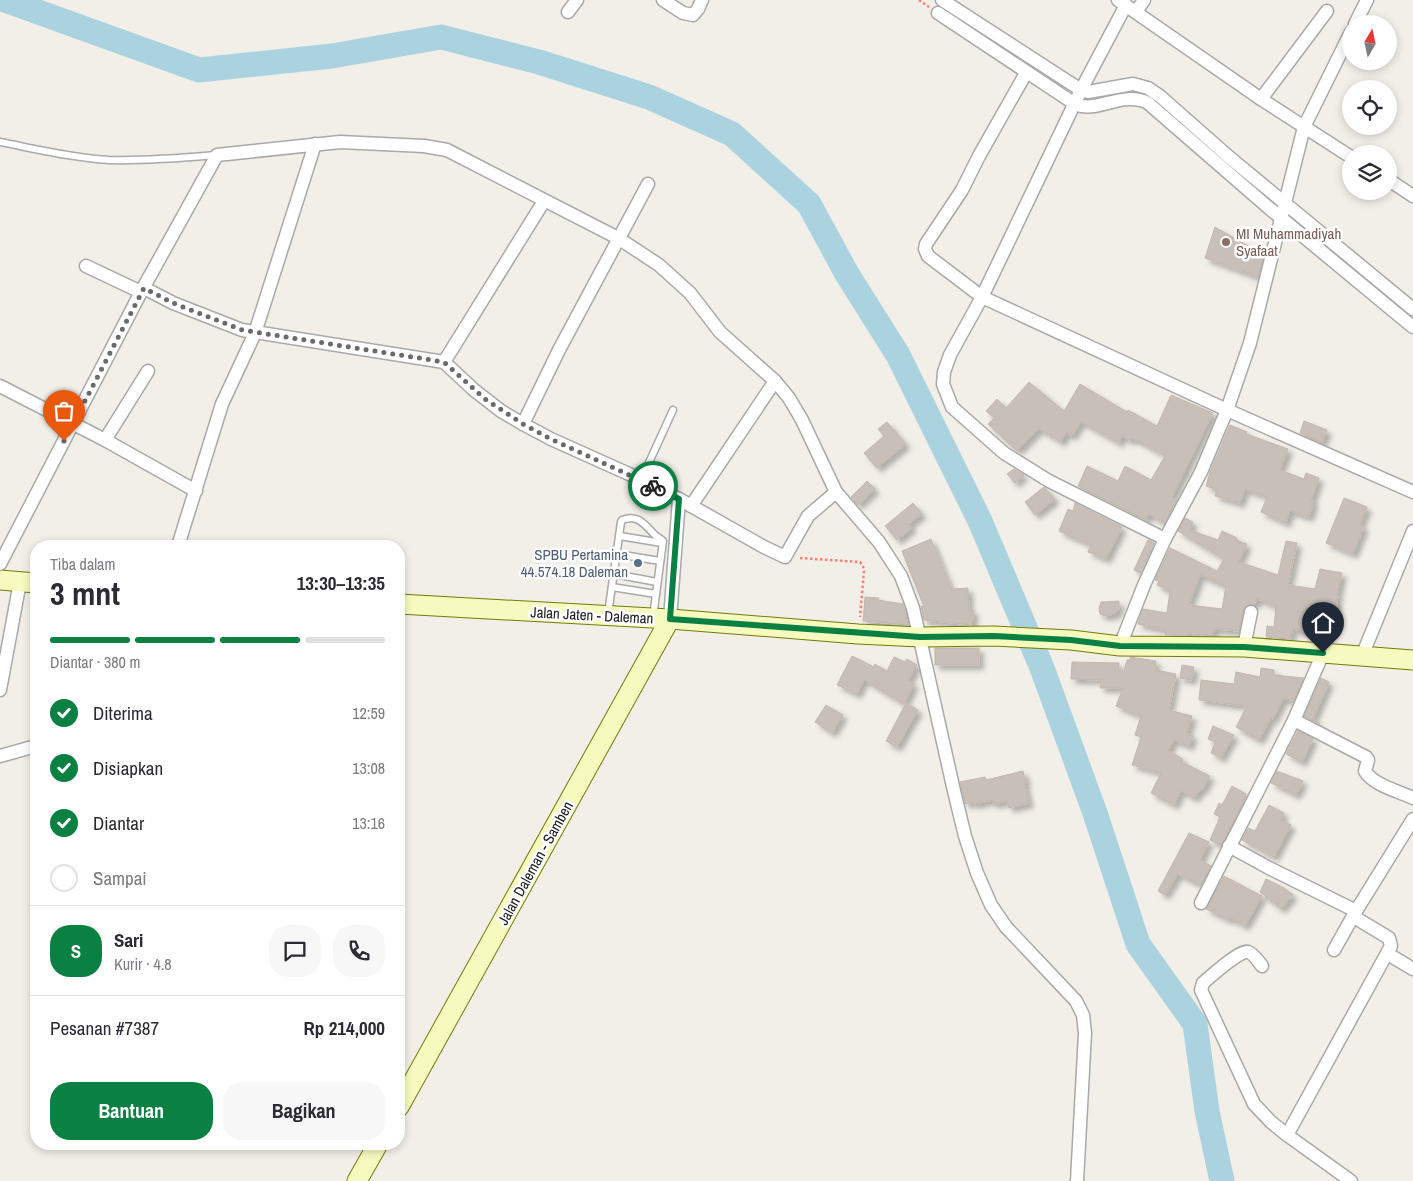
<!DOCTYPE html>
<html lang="id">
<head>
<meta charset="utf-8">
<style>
	body { margin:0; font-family:"Archivo Narrow",sans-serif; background:#f7f7f7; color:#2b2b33; height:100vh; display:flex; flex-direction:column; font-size:19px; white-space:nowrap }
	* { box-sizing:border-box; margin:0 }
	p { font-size:16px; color:#7c7c81 }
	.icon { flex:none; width:28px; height:28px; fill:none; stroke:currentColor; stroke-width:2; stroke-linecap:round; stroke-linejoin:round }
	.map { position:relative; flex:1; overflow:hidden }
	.side { position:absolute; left:30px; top:540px; width:375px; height:610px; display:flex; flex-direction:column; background:#fff; border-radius:20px; box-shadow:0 2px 8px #0003 }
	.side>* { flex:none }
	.needle { width:32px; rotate:9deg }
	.fabs { position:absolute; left:1342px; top:15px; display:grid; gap:10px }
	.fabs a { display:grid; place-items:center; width:55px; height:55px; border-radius:50%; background:#fff; box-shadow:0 2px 8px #0003; font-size:25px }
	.pin { position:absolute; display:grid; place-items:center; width:42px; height:42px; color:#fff; margin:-51px -21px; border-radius:50% 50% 50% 0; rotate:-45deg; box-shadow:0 0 5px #0007 }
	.pin .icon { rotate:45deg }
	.courier { position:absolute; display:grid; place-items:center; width:50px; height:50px; margin:-25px; border:4px solid #0b8043; border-radius:50%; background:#fff; color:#222; box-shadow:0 1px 6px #0007 }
	.overview em { font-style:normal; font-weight:800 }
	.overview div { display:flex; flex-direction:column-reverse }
	.overview { display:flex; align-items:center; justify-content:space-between; height:85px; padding:0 20px }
	h1 { font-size:32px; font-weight:800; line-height:38px }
	.bar { display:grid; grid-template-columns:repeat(4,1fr); gap:8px 5px; align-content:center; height:60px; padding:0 20px }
	.bar i { height:6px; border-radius:4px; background:#e1e1e2 }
	.bar .on { background:#0b8043 }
	.bar p { grid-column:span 4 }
	.line { display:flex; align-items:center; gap:12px; padding:0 20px; border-top:1px solid #e1e1e2 }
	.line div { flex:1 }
	.round { display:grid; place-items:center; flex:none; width:52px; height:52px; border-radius:20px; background:#f7f7f7 }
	ol { padding:0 20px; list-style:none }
	li { display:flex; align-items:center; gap:15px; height:55px }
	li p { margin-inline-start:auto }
	li .icon { padding:5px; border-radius:50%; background:#0b8043; color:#fff; stroke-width:4 }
	li:last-child { color:#7c7c81 }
	li i { width:28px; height:28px; border:2px solid #e1e1e2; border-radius:50% }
	.button { display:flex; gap:10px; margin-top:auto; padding:10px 20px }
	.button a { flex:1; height:58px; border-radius:20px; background:#0b8043; color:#fff; font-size:20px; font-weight:800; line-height:58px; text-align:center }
	.button a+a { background:#f7f7f7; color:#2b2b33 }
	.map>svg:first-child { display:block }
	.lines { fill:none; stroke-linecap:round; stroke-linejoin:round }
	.river { stroke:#aad3df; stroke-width:25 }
	.building { fill:#c7bfb8; stroke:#c4b6ab; fill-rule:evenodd; filter:url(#shadow) }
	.service-casing { stroke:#a9a9a9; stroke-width:9 }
	.minor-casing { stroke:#a9a9a9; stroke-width:15 }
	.secondary-casing { stroke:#707d05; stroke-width:21 }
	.path { stroke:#fa8072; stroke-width:2.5; stroke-dasharray:2.5 2.5; stroke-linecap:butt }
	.service { stroke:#fff; stroke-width:6 }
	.minor { stroke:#fff; stroke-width:12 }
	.secondary { stroke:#f7fabf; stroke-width:19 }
	.done { stroke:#6b6a68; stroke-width:5; stroke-dasharray:0 9 }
	.route { stroke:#0b8043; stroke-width:6 }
	.education-dot { fill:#8d6e63; stroke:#fff; stroke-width:2 }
	.service-dot { fill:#5c6f8a; stroke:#fff; stroke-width:2 }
	.labels { text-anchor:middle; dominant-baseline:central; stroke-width:5; stroke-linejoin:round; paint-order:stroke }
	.education-label { font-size:15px; fill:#785e54; stroke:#fff; text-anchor:start }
	.service-label { font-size:15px; fill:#4e5e75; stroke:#fff; text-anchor:end }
	.street-label { font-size:15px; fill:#222; stroke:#fff }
</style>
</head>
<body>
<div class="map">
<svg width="1413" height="1181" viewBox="0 0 1413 1181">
	<defs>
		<filter id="shadow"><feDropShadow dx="4.5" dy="4.5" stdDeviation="2.5" flood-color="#0004"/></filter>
	</defs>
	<rect width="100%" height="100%" fill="#f2efe9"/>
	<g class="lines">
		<path class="river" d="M5,0L199,70L332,56L441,37L539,62L649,97L732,134L809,204L847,274L898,355L980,521L1042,668L1095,813L1138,944L1195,1024L1207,1111L1222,1181"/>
	</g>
	<g class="building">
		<path d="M1215,227L1264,255L1258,277L1205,258Z"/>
		<path d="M1029,382L1064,411L1080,384L1127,412L1128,410L1157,426L1171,395L1213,413L1172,497L1177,500L1164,523L1149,514L1146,520L1078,486L1087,466L1118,481L1125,466L1151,480L1165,456L1153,449L1132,438L1131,441L1122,436L1119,443L1081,422L1072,436L1066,433L1061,442L1039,429L1017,451L988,424L994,418L986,411L997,399L1006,408Z"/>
		<path d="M1304,421L1327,430L1322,443L1300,433Z"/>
		<path d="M887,422L906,444L877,468L864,453L884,436L878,429Z"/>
		<path d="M1230,425L1247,432L1246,434L1288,449L1280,470L1304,479L1306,473L1319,478L1311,501H1314L1309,517L1290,511L1286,523L1261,512L1267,497L1245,489L1240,503L1215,496L1217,490L1206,486L1210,472Z"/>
		<path d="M1014,469L1024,475L1015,483L1007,474Z"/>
		<path d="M867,481L875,489L858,505L851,497Z"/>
		<path d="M1044,487L1055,499L1035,515L1025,502Z"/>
		<path d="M1344,498L1367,507L1360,525L1364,527L1353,554L1326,543Z"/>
		<path d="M913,503L922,514L909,524L912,528L897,540L885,526Z"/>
		<path d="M1075,503L1122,527L1106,559L1088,552L1091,545L1059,531L1068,509L1073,511Z"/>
		<path d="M1185,518L1193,522L1190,530L1218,540L1222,531L1237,538L1236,540L1247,544L1239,562L1278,575L1286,541L1297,543L1288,585L1315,589L1320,569L1342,573L1337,595H1338L1335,619L1317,616L1315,633L1292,629L1291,639L1266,637L1267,626L1274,627L1276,606L1257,599L1254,605L1249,604L1244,607L1239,631L1214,629L1213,636L1187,633V635H1165L1166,630L1138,624L1143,609L1167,613L1170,591L1157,585L1159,581L1155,580L1170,548L1217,571L1224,559L1178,531ZM1200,575L1226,586L1222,609L1189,605Z"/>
		<path d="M931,539L951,589L968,588L969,610L974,611L972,625L924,620L921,606L924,607L902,551Z"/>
		<path d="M1148,540L1154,543L1140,573L1134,570Z"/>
		<path d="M865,597L879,598L878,600L903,604L908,625L863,621Z"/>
		<path d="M1119,601V609L1115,614L1105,616L1100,614L1099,608L1101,602Z"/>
		<rect x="935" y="648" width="44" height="17"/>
		<path d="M852,656L874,667L875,664L887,671L894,657L905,662L907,659L917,665L908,681L914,684L904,704L864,680L857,694L837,685Z"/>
		<path d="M1130,657L1156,661L1155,670L1176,674L1169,710L1192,716L1187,733L1193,736L1189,746L1174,740L1168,751L1183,759L1182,762L1210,776L1203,789H1201L1194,798L1181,791L1174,805L1151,793L1161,773L1132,765L1141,737L1135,735L1141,716L1116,706L1123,688H1100L1101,680L1071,679L1072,662L1119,663V671H1124L1127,660H1130Z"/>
		<path d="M1182,665L1194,667L1192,680L1180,678Z"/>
		<path d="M1261,668L1274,670V675L1304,678L1294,700L1283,699L1273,719L1271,718L1259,740L1236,727L1247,706L1199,700L1201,680L1234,684L1236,672L1260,677Z"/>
		<path d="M1321,678L1329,682L1313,719L1320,724L1304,716Z"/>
		<path d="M906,703L918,710L897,747L886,741Z"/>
		<path d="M826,705L843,715L832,733L815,722Z"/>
		<path d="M1213,726L1234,735L1221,758L1211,753L1215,742L1208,739Z"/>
		<path d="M1298,731L1313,739L1302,762L1286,754Z"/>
		<path d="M1023,771L1026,783H1024L1029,803L1009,808L1007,801L993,804V800L974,804L973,802L965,804L960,782L985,777L986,780Z"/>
		<path d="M1277,771L1303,781L1296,795L1271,783Z"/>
		<path d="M1232,786L1246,794L1245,798L1221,845L1210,840L1220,817L1214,814L1219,803L1222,805Z"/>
		<path d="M1269,805L1284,813L1281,820L1291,825L1274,857L1242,840L1248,828L1255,831Z"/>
		<path d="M1189,833L1209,842L1200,860L1211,866L1201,885L1178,874L1165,895L1158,891Z"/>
		<path d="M1224,876L1262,896L1245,926L1230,918L1229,920L1206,909Z"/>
		<path d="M1266,879L1284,888L1293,895L1281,909L1260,892Z"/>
	</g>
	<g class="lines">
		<defs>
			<g id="service">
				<path d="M0,142C36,149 73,158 109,160C145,161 181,158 216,155"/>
				<path d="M641,480L673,410"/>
				<path d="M620,536L662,543"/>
				<path d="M617,554L660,561"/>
				<path d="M614,574L657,582"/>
				<path d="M612,587L656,594"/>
				<path d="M608,614L621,522L622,520C638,514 644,524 653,533C656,537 660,538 663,541L653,617"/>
			</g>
			<g id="minor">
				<path d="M663,0L683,13L693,15L698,9L702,0"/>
				<path d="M942,0L1081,90L1088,92L1133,84L1148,88L1161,97L1229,157L1413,309"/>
				<path d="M1118,0L1261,99L1351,157"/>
				<path d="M1126,5L1081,90L982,297L950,355L944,372L943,384L952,407L1004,453L1049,481L1165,539"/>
				<path d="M568,12L577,0"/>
				<path d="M1136,12L1144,0"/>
				<path d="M938,13L1075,104C1097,114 1122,90 1148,103L1269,208L1413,327"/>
				<path d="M1355,24L1367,0"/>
				<path d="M1026,73L979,156L962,190L926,244L925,249L928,256L982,297L1227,410L1413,492"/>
				<path d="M1261,99L1327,11"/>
				<path d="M1389,180L1413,196"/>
				<path d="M86,266L141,292"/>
				<path d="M144,288L173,303L242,330L444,362L474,390L501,411L523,424L551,439L629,474L679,499L764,547L785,557L808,516L836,492"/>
				<path d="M444,362L544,201"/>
				<path d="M0,386L105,440L196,491"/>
				<path d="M523,424L559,350L648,184"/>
				<path d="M105,440L148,371"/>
				<path d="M691,506L775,381"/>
				<path d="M178,546L222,404L255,333L315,144"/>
				<path d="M0,564L141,292L217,155L340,142L424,146L447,150L618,238L659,265L690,293L720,332L775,381L789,398L802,420L836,492L879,542L901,576L913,608L954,791L965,836L977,873L991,905L1006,927L1076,1001L1083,1015L1085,1033L1077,1181"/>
				<path d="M670,619L679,499"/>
				<path d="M1120,646L1144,585L1165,539L1201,472L1227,410L1250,343L1304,127L1351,32"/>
				<path d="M1244,647L1251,612"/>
				<path d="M1362,656L1413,531"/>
				<path d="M0,690L20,582"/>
				<path d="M1294,720L1366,757L1368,760L1365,771C1373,785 1398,791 1413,798"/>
				<path d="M0,756L36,746"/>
				<path d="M1229,846L1269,868L1356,911"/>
				<path d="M1201,903L1294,720L1323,653"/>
				<path d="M1334,950L1356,911L1413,819"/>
				<path d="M1388,954L1413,969"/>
				<path d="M1262,966C1259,962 1253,953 1248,952C1241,949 1210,977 1203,983L1201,990L1254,1104L1271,1122L1287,1135"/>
				<path d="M1351,1181L1287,1135L1391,946L1389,938L1354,917"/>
			</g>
			<g id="secondary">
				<path d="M0,580L36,583"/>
				<path d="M399,604L670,619L858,634L920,637L994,636L1071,640L1120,646L1244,647L1413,660"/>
				<path d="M399,1107L670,619"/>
				<path d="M357,1181L378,1144"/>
			</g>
		</defs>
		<use href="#service" class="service-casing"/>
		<use href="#minor" class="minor-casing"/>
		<use href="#secondary" class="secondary-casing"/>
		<g class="path">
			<path d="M919,0L929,7"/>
			<path d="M800,558L860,562L863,566L864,571L860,617"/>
		</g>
		<use href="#service" class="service"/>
		<use href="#minor" class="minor"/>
		<use href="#secondary" class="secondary"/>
	</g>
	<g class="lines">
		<path class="done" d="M64,441L144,288L173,303L242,330L444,362L485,399L523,424L551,439L653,486"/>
		<path class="route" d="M653,486L679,499L670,619L920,637L994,636L1071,640L1120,646L1244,647L1323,653"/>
	</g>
	<circle class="education-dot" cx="1226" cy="242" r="5"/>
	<circle class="service-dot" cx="638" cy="563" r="5"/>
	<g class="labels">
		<g class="education-label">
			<text x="1236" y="233">MI Muhammadiyah<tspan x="1236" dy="17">Syafaat</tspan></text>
		</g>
		<g class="service-label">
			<text x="628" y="554">SPBU Pertamina<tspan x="628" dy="17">44.574.18 Daleman</tspan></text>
		</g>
		<g class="street-label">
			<text transform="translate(592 615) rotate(3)">Jalan Jaten - Daleman</text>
			<text transform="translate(535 863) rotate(-61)">Jalan Daleman - Samben</text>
		</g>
	</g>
</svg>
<div class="fabs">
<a><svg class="needle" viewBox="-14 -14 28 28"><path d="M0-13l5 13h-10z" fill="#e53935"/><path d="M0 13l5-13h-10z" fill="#7c7c81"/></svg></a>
<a><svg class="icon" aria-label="locate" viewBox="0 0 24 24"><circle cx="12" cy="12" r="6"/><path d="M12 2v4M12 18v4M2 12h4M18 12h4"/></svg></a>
<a><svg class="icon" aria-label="layers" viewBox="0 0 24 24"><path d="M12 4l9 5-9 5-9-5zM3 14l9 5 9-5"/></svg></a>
</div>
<div class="pin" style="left:64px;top:441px;background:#ea580c"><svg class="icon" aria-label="bag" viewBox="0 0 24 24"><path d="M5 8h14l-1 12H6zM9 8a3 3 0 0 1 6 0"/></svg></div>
<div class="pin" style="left:1323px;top:653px;background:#1f2937"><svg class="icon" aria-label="home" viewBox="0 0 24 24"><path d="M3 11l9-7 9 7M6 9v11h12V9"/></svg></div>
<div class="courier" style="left:653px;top:486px"><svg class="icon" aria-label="bike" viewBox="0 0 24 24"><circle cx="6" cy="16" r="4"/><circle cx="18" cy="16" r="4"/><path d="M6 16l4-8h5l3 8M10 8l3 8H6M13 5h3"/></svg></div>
<section class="side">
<div class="overview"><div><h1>3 mnt</h1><p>Tiba dalam</p></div><em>13:30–13:35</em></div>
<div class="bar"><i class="on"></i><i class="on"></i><i class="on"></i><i></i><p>Diantar · 380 m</p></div>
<ol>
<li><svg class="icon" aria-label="check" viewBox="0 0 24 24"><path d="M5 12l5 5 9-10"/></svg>Diterima<p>12:59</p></li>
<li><svg class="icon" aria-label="check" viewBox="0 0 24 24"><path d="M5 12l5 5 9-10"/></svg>Disiapkan<p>13:08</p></li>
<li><svg class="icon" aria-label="check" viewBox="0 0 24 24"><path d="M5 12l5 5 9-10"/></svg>Diantar<p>13:16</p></li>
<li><i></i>Sampai</li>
</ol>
<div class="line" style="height:90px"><b class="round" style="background:#0b8043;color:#fff">S</b><div><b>Sari</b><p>Kurir · 4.8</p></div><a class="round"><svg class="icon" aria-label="chat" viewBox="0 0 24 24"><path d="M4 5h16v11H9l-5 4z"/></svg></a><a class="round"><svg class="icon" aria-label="phone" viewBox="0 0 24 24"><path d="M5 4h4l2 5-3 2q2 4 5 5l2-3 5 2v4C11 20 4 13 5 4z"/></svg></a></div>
<div class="line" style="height:65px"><div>Pesanan #7387</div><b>Rp 214,000</b></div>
<div class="button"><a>Bantuan</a><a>Bagikan</a></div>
</section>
</div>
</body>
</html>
